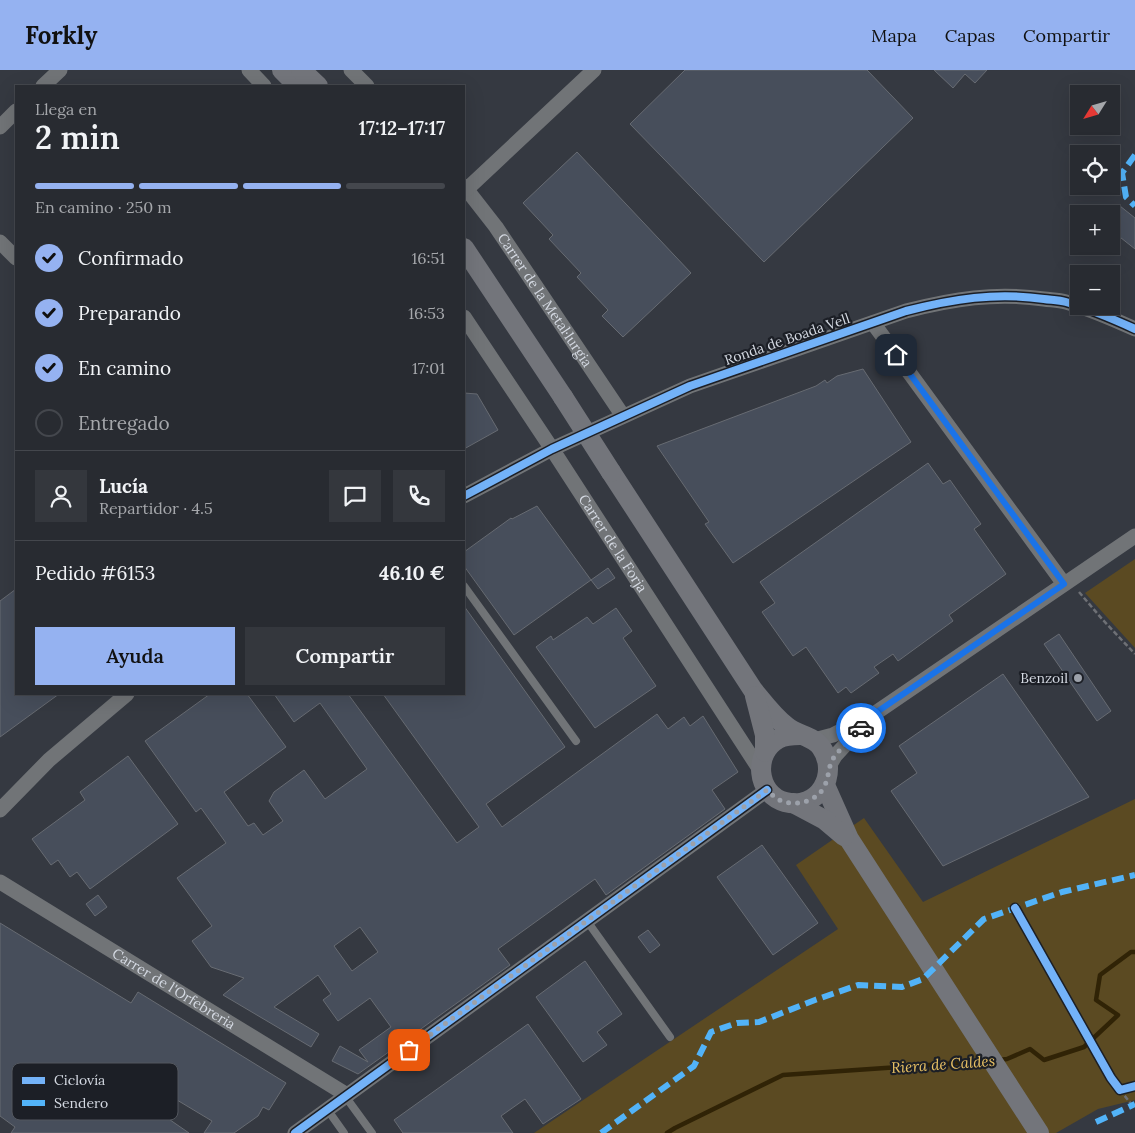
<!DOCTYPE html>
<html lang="es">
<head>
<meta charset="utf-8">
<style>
	body { margin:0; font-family:Lora,serif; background:#34373d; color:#f1f3f6; height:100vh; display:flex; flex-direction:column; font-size:19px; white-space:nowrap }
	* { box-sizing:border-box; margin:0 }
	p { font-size:16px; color:#a5a7ab }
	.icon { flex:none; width:28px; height:28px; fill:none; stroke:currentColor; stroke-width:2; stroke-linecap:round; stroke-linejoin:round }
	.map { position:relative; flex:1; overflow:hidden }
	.details { position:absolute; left:15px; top:15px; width:450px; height:610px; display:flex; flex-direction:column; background:#282b31; border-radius:0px; box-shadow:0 5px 20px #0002,0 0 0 1px #44474d }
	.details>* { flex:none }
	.needle { width:32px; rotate:233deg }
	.tools { position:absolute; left:1070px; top:15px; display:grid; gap:10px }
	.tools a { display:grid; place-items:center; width:50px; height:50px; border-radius:0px; background:#282b31; box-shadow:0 5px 20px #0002,0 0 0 1px #44474d; font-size:25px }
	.pin { position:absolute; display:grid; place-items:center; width:42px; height:42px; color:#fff; margin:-21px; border-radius:10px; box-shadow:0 2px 8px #0006 }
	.courier { position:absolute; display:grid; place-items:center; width:50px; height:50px; margin:-25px; border:4px solid #1a73e8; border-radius:50%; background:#fff; color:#222; box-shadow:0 1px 6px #0007 }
	.overview em { font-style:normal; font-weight:600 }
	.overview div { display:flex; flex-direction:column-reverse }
	.overview { display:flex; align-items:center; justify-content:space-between; height:85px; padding:0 20px }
	h1 { font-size:32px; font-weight:600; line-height:38px }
	.bar { display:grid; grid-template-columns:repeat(4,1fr); gap:8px 5px; align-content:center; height:60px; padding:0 20px }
	.bar i { height:6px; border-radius:4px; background:#44474d }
	.bar .on { background:#95b2f1 }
	.bar p { grid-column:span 4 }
	.line { display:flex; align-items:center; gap:12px; padding:0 20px; border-top:1px solid #44474d }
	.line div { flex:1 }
	.round { display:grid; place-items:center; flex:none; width:52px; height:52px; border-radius:0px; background:#34373d }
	ol { padding:0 20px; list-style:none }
	li { display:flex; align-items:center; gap:15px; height:55px }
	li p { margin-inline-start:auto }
	li .icon { padding:5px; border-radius:50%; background:#95b2f1; color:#111; stroke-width:4 }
	li:last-child { color:#a5a7ab }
	li i { width:28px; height:28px; border:2px solid #44474d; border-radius:50% }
	.cta { display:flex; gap:10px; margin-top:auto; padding:10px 20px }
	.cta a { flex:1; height:58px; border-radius:0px; background:#95b2f1; color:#111; font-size:20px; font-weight:600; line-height:58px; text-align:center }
	.cta a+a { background:#34373d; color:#f1f3f6 }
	header { display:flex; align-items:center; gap:30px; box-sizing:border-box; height:70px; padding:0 25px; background:#95b2f1; color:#111 }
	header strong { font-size:24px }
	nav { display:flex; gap:28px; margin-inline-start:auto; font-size:18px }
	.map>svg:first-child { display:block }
	.green { fill:#5b4a22 }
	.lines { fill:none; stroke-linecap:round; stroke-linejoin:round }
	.stream { stroke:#302306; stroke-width:4.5 }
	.building { fill:#474e5b; stroke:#676b72; fill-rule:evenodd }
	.path { stroke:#6e7075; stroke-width:2.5; stroke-dasharray:5 2.5; stroke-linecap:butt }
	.service { stroke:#717477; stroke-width:8 }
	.minor { stroke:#717477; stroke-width:15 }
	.secondary { stroke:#73757b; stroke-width:20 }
	.secondary-bridge { stroke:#73757b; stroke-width:20 }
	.quiet { stroke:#52b3f8; stroke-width:6; stroke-dasharray:12 6; stroke-linecap:butt }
	.cycleway-casing { stroke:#1c1f26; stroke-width:11 }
	.cycleway { stroke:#73b2f8; stroke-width:8 }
	.done { stroke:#9ca1aa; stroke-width:5; stroke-dasharray:0 9 }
	.route { stroke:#1a73e8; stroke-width:6 }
	.poi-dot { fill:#9ca1aa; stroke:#1c1f26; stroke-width:2 }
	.labels { text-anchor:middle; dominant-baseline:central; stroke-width:4.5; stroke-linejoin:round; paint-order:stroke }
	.street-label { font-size:14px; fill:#d4d9e2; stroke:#1c1f26 }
	.poi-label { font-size:14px; fill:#d4d9e2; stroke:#1c1f26; text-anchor:end }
	.water-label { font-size:15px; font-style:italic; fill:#e9c164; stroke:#1c1f26 }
	.key { fill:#1c1f26; stroke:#53575e; stroke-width:1 }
	.key-label { font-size:14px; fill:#d4d9e2 }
</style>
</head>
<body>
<header>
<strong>Forkly</strong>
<nav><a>Mapa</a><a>Capas</a><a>Compartir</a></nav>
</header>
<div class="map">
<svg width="1135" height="1063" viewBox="0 0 1135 1063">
	<rect width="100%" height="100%" fill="#353941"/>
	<g class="green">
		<path d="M1135,489V578L1085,523Z"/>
		<path d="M1135,729V1030L1098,1039L1056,1063H534L838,859L796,795L864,748L923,832Z"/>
	</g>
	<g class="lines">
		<g class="stream">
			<path d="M999,990L1007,989L1030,979L1044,990L1084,977L1118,945L1096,930L1100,905L1131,882H1135"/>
			<path d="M667,1063L675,1058L783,1005L987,991"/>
		</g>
	</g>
	<g class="building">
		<path d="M685,0H867L913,48L764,192L630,54Z"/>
		<path d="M934,0H987L975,13L965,4L953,18Z"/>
		<path d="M577,82L691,203L623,267L602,246L608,240L577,207L581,203L549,169L553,165L523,133Z"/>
		<path d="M1120,136L1135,148V179L1111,160V148Z"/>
		<path d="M863,299L911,372L733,493L705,454L709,452L657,376L816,316L825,310L827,313L837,306Z"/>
		<path d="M464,323L477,324L498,360L464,379Z"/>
		<path d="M928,393L943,414L950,410L981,454L974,459L1006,504L949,545L953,551L898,591L893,584L874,597L879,603L851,623L846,617L838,623L806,577L793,586L762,542L775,533L760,512Z"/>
		<path d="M537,436L591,510L514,565L464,496V482L511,448L512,449Z"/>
		<path d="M608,498L615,508L598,519L591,510Z"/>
		<path d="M16,519V624H59L0,667V531Z"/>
		<path d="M464,536L565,677L486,734L502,757L657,644L668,659L684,647L690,656L703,646L738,702L712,720L725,739L606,825L595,809L498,879L510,895L358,1004L332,991L340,976L368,992L359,980L391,957L370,928L338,951L323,930L331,924L318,905L274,937L319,964L311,977L223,925L244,908L211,897L192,871L212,856L177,808L226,773L201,738L196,742L145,671L210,624H247L286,677L224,722L248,756L254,753L263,765L283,751L269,731L274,722L304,700L325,729L367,699L320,633L294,652L274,624H348L457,773L479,757L383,624H464ZM360,857L378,882L352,901L334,876Z"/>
		<path d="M616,538L632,561L623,568L656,616L595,658L536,577L551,566L553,570L587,547L593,554Z"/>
		<path d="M1059,564L1111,641L1097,651L1044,574Z"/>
		<path d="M1003,604L1089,727L943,796L891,721L917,703L899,676Z"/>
		<path d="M128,686L178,754L90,819L77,802L70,807L58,790L51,795L32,769L85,730L80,722Z"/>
		<path d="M762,775L818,853L773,885L717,807Z"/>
		<path d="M98,825L107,837L95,846L86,834Z"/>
		<path d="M0,853L131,933L138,922L286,1013L269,1040L263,1037L258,1046L234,1063H204L212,1051L127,1000L118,1014L189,1063H11L15,1057L0,1046Z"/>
		<path d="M648,860L660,875L650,883L638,867Z"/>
		<path d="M585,891L622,944L597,962L607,975L583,992L536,927Z"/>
		<path d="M528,954L581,1029L543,1054L525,1029L501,1046L513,1063H403L394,1050Z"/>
	</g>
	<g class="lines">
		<g class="path">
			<path d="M1079,522L1102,549L1135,584"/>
			<path d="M1120,1020L1132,1035"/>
		</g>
		<g class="service">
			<path d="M464,516L576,671"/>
			<path d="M587,851L670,967"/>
			<path d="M345,1026L372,1063"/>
			<path d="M327,1039L344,1063"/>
		</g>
		<g class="minor">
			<path d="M249,0L264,16"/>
			<path d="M351,0L367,16"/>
			<path d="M43,16L60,0"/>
			<path d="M0,57L16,41"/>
			<path id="s1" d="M464,116L496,157L623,346"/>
			<path d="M467,119L594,0"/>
			<path d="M0,172L16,188"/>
			<path id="s2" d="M464,247L552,379L760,700"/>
			<path d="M873,253L1064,514"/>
			<path d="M464,426L552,379L690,316L906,241C953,229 995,222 1044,229C1051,230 1059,230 1066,232C1090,239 1113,249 1135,259"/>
			<path d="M814,670L833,665L874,644L1135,466"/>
			<path d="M828,698L835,686L866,652"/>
			<path d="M0,740L49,690L127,624"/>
			<path id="s3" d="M0,812L347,1025"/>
			<path d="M295,1063L767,720"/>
		</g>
		<g class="secondary">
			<path d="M282,0L298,16"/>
			<path d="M301,0L318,16"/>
			<path d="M464,178L563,327"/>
			<path d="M611,402L753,620C763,632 773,646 786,656C796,665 813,666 821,677C840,704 818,741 785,732C756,724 753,683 778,669C785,665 792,665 800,665"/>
			<path d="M755,626L765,665V682"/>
			<path d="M825,715L849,769L1039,1063"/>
			<path d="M793,733L825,750L844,766"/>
		</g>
		<path class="secondary-bridge" d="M563,327L611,402"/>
		<g class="quiet">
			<path d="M1135,85L1122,103L1126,127L1135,136"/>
			<path d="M1096,1052L1135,1034"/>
			<path d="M601,1063L694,996L711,962L737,953L759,952L815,930L858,915L902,917L923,909L984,849L1062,822L1135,805"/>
		</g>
		<defs>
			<g id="cycleway">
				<path d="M464,426L552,379L690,316L906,241C953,229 995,222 1044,229C1051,230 1059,230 1066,232C1090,239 1113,249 1135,259"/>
				<path d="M1015,838L1111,1008L1120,1020L1135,1016"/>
				<path d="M295,1063L767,720"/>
			</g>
		</defs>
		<use href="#cycleway" class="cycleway-casing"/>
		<use href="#cycleway" class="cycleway"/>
	</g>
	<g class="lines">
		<path class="done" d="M409,980L767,720C770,722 773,726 776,728C791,738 816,733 824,717C830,706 827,698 834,687C842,677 852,667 861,658"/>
		<path class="route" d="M861,658L874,644L1064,514L896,285"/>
	</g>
	<circle class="poi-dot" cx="1078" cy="608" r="5"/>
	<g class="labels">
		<g class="street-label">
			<text stroke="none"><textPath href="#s1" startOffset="140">Carrer de la Metal·lurgia</textPath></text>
			<text transform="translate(787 269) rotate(-19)">Ronda de Boada Vell</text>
			<text stroke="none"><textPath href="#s2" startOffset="271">Carrer de la Forja</textPath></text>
			<text stroke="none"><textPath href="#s3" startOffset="204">Carrer de l'Orfebreria</textPath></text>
		</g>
		<g class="poi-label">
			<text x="1068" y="608">Benzoil</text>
		</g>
		<g class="water-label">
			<text transform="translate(943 994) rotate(-4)">Riera de Caldes</text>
		</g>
	</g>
	<rect x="12" y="993" width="166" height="57" rx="8" class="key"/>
	<rect x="22" y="1007" width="23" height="7" fill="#73b2f8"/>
	<rect x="22" y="1030" width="23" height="6" fill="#52b3f8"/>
	<g class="key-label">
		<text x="54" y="1015">Ciclovía</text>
		<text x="54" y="1038">Sendero</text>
	</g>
</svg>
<div class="tools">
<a><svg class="needle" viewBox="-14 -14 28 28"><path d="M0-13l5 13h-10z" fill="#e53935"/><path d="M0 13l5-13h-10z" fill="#a5a7ab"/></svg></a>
<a><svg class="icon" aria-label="locate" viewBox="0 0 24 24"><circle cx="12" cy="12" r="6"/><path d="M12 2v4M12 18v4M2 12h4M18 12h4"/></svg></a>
<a>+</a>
<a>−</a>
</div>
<div class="pin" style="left:409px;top:980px;background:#ea580c"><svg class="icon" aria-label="bag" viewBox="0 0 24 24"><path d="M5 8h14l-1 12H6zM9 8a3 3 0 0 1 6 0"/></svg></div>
<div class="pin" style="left:896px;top:285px;background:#1f2937"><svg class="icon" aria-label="home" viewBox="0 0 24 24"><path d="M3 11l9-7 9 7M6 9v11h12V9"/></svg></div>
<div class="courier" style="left:861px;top:658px"><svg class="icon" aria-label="car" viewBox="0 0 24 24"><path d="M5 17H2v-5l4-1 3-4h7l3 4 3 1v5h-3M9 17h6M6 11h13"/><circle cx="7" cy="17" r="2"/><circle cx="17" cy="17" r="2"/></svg></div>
<section class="details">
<div class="overview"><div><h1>2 min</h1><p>Llega en</p></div><em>17:12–17:17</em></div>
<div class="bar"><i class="on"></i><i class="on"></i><i class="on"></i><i></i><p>En camino · 250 m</p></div>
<ol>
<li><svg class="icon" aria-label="check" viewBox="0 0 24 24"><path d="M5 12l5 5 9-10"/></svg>Confirmado<p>16:51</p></li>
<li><svg class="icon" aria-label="check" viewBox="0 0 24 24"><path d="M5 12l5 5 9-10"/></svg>Preparando<p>16:53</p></li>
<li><svg class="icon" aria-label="check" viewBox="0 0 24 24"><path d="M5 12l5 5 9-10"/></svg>En camino<p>17:01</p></li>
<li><i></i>Entregado</li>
</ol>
<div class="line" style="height:90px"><a class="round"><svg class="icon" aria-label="person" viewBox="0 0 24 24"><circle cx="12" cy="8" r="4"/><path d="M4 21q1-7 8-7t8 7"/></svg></a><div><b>Lucía</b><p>Repartidor · 4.5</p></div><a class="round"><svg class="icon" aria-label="chat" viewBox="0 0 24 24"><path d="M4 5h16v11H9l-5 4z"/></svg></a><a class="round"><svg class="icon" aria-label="phone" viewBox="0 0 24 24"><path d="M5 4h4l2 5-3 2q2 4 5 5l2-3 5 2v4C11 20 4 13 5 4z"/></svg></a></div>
<div class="line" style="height:65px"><div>Pedido #6153</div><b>46.10 €</b></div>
<div class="cta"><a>Ayuda</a><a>Compartir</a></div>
</section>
</div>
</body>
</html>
